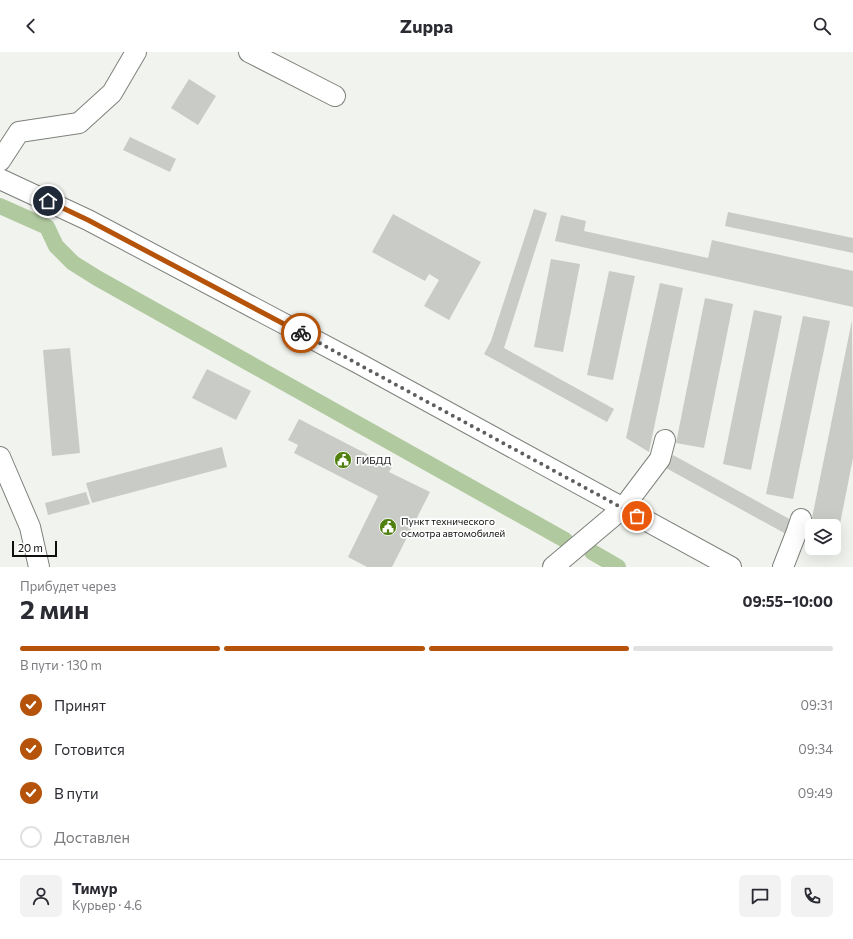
<!DOCTYPE html>
<html lang="ru">
<head>
<meta charset="utf-8">
<style>
	body { margin:0; font-family:Commissioner,sans-serif; background:#f2f2f3; color:#2b2b33; height:100vh; display:flex; flex-direction:column; font-size:15px; white-space:nowrap }
	* { box-sizing:border-box; margin:0 }
	p { font-size:13px; color:#7c7c81 }
	.icon { flex:none; width:22px; height:22px; fill:none; stroke:currentColor; stroke-width:2; stroke-linecap:round; stroke-linejoin:round }
	.map { position:relative; height:515px; overflow:hidden }
	.sheet { display:flex; flex-direction:column; background:#fff; flex:1 }
	.sheet>* { flex:none }
	.tools { position:absolute; left:805px; top:467px; display:grid; gap:8px }
	.tools a { display:grid; place-items:center; width:36px; height:36px; border-radius:6px; background:#fff; box-shadow:0 4px 16px #0002; font-size:20px }
	.scale { position:absolute; left:12px; bottom:10px; width:45px; box-sizing:border-box; padding-left:4px; border:2px solid #0e0f0d; border-top:0; font-size:11px; line-height:14px; white-space:nowrap; color:#0e0f0d; -webkit-text-stroke:3px #fff; paint-order:stroke }
	.pin { position:absolute; display:grid; place-items:center; width:34px; height:34px; color:#fff; margin:-17px; border:2px solid #fff; border-radius:50%; box-shadow:0 1px 4px #0007 }
	.courier { position:absolute; display:grid; place-items:center; width:40px; height:40px; margin:-20px; border:3px solid #b45309; border-radius:50%; background:#fff; color:#222; box-shadow:0 1px 5px #0007 }
	.headline em { font-style:normal; font-weight:700 }
	.headline div { display:flex; flex-direction:column-reverse }
	.headline { display:flex; align-items:center; justify-content:space-between; height:68px; padding:0 20px }
	h1 { font-size:26px; font-weight:700; line-height:30px }
	.bar { display:grid; grid-template-columns:repeat(4,1fr); gap:6px 4px; align-content:center; height:48px; padding:0 20px }
	.bar i { height:5px; border-radius:3px; background:#e1e1e2 }
	.bar .selected { background:#b45309 }
	.bar p { grid-column:span 4 }
	.line { display:flex; align-items:center; gap:10px; padding:0 20px; border-top:1px solid #e1e1e2 }
	.line div { flex:1 }
	.round { display:grid; place-items:center; flex:none; width:42px; height:42px; border-radius:6px; background:#f2f2f3 }
	ol { padding:0 20px; list-style:none }
	li { display:flex; align-items:center; gap:12px; height:44px }
	li p { margin-inline-start:auto }
	li .icon { padding:4px; border-radius:50%; background:#b45309; color:#fff; stroke-width:4 }
	li:last-child { color:#7c7c81 }
	li i { width:22px; height:22px; border:2px solid #e1e1e2; border-radius:50% }
	header { display:flex; justify-content:space-between; align-items:center; height:52px; padding:0 20px; background:#fff; font-size:18px; font-weight:700 }
	.map>svg:first-child { display:block }
	.lines { fill:none; stroke-linecap:round; stroke-linejoin:round }
	.canal { stroke:#b1c99f; stroke-width:16 }
	.building { fill:#c8cbc6 }
	.minor-casing { stroke:#7e817c; stroke-width:22 }
	.minor { stroke:#fff; stroke-width:20 }
	.done { stroke:#5d5f5c; stroke-width:4; stroke-dasharray:0 7.2 }
	.route { stroke:#b45309; stroke-width:5 }
	.labels { text-anchor:middle; dominant-baseline:central; stroke-width:3.5; stroke-linejoin:round; paint-order:stroke }
	.poi-label { font-size:10px; fill:#0e0f0d; stroke:#fff; text-anchor:start }
</style>
</head>
<body>
<header><svg class="icon" aria-label="back" viewBox="0 0 24 24"><path d="M15 5l-7 7 7 7"/></svg>Zuppa<svg class="icon" aria-label="search" viewBox="0 0 24 24"><circle cx="10" cy="10" r="6"/><path d="M15 15l6 6"/></svg></header>
<div class="map">
<svg width="853" height="515" viewBox="0 0 853 515">
	<rect width="100%" height="100%" fill="#f1f4ee"/>
	<g class="lines">
		<g class="canal">
			<path d="M0,154L47,175L56,194L73,211L97,226L565,488"/>
			<path d="M592,500L618,515"/>
		</g>
	</g>
	<g class="building">
		<path d="M189,27L216,44L198,73L171,56Z"/>
		<path d="M130,85L176,107L170,120L123,98Z"/>
		<path d="M534,157L547,161L504,296L614,357L607,370L484,302L491,289Z"/>
		<path d="M728,160L853,186V201L725,174Z"/>
		<path d="M393,162L481,210L449,268L424,254L439,228L429,222L425,229L372,200Z"/>
		<path d="M561,163L586,169L584,179L708,206L712,188L853,219V255L555,189Z"/>
		<path d="M551,207L580,212L563,300L534,295Z"/>
		<path d="M609,219L635,224L613,328L587,323Z"/>
		<path d="M660,231L683,236L649,400L626,386Z"/>
		<path d="M705,246L733,252L704,396L676,391Z"/>
		<path d="M754,258L782,264L751,418L723,412Z"/>
		<path d="M803,264L830,269L793,447L766,442Z"/>
		<path d="M852,268L853,406L838,482L834,481V474H812V477L810,476Z"/>
		<path d="M70,296L80,401L52,404L43,298Z"/>
		<path d="M207,317L251,339L236,368L192,346Z"/>
		<path d="M299,367L392,415L389,420L430,440L392,515H367L348,505L378,444L294,401L298,393L288,388Z"/>
		<path d="M222,395L227,415L92,451L86,431Z"/>
		<path d="M673,403L793,469L786,482L666,416Z"/>
		<path d="M86,440L90,452L48,463L45,451Z"/>
	</g>
	<g class="lines">
		<defs>
			<g id="minor">
				<path d="M249,0L335,44"/>
				<path d="M0,109L19,80L79,71L112,41L136,0"/>
				<path d="M0,127L88,168L358,311L731,515"/>
				<path d="M0,405L30,475L39,515"/>
				<path d="M553,515L623,456L660,407L665,388"/>
				<path d="M783,515L797,479L801,467"/>
			</g>
		</defs>
		<use href="#minor" class="minor-casing"/>
		<use href="#minor" class="minor"/>
	</g>
	<g class="lines">
		<path class="done" d="M301,281L637,464"/>
		<path class="route" d="M48,149L88,168L301,281"/>
	</g>
	<defs>
		<symbol id="civic-disc" viewBox="-11 -11 22 22"><circle r="9.5" fill="#508010" stroke="#fff"/><path d="M-.6-6.5H3V-4.5H.6V-3L4-1V1h2V6H-6V1h2V-1L-.6-3ZM-1.2 2.5V6h2.4V2.5Z" fill="#fff"/></symbol>
	</defs>
	<g fill-rule="evenodd">
		<use href="#civic-disc" x="333" y="398" width="20" height="20"/>
		<use href="#civic-disc" x="378" y="465" width="20" height="20"/>
	</g>
	<g class="labels">
		<g class="poi-label">
			<text x="356" y="408">ГИБДД</text>
			<text x="401" y="469">Пункт технического<tspan x="401" dy="12">осмотра автомобилей</tspan></text>
		</g>
	</g>
</svg>
<div class="tools">
<a><svg class="icon" aria-label="layers" viewBox="0 0 24 24"><path d="M12 4l9 5-9 5-9-5zM3 14l9 5 9-5"/></svg></a>
</div>
<div class="scale">20 m</div>
<div class="pin" style="left:637px;top:464px;background:#ea580c"><svg class="icon" aria-label="bag" viewBox="0 0 24 24"><path d="M5 8h14l-1 12H6zM9 8a3 3 0 0 1 6 0"/></svg></div>
<div class="pin" style="left:48px;top:149px;background:#1f2937"><svg class="icon" aria-label="home" viewBox="0 0 24 24"><path d="M3 11l9-7 9 7M6 9v11h12V9"/></svg></div>
<div class="courier" style="left:301px;top:281px"><svg class="icon" aria-label="bike" viewBox="0 0 24 24"><circle cx="6" cy="16" r="4"/><circle cx="18" cy="16" r="4"/><path d="M6 16l4-8h5l3 8M10 8l3 8H6M13 5h3"/></svg></div>
</div>
<section class="sheet">
<div class="headline"><div><h1>2 мин</h1><p>Прибудет через</p></div><em>09:55–10:00</em></div>
<div class="bar"><i class="selected"></i><i class="selected"></i><i class="selected"></i><i></i><p>В пути · 130 m</p></div>
<ol>
<li><svg class="icon" aria-label="check" viewBox="0 0 24 24"><path d="M5 12l5 5 9-10"/></svg>Принят<p>09:31</p></li>
<li><svg class="icon" aria-label="check" viewBox="0 0 24 24"><path d="M5 12l5 5 9-10"/></svg>Готовится<p>09:34</p></li>
<li><svg class="icon" aria-label="check" viewBox="0 0 24 24"><path d="M5 12l5 5 9-10"/></svg>В пути<p>09:49</p></li>
<li><i></i>Доставлен</li>
</ol>
<div class="line" style="height:72px"><a class="round"><svg class="icon" aria-label="person" viewBox="0 0 24 24"><circle cx="12" cy="8" r="4"/><path d="M4 21q1-7 8-7t8 7"/></svg></a><div><b>Тимур</b><p>Курьер · 4.6</p></div><a class="round"><svg class="icon" aria-label="chat" viewBox="0 0 24 24"><path d="M4 5h16v11H9l-5 4z"/></svg></a><a class="round"><svg class="icon" aria-label="phone" viewBox="0 0 24 24"><path d="M5 4h4l2 5-3 2q2 4 5 5l2-3 5 2v4C11 20 4 13 5 4z"/></svg></a></div>
</section>
</body>
</html>
